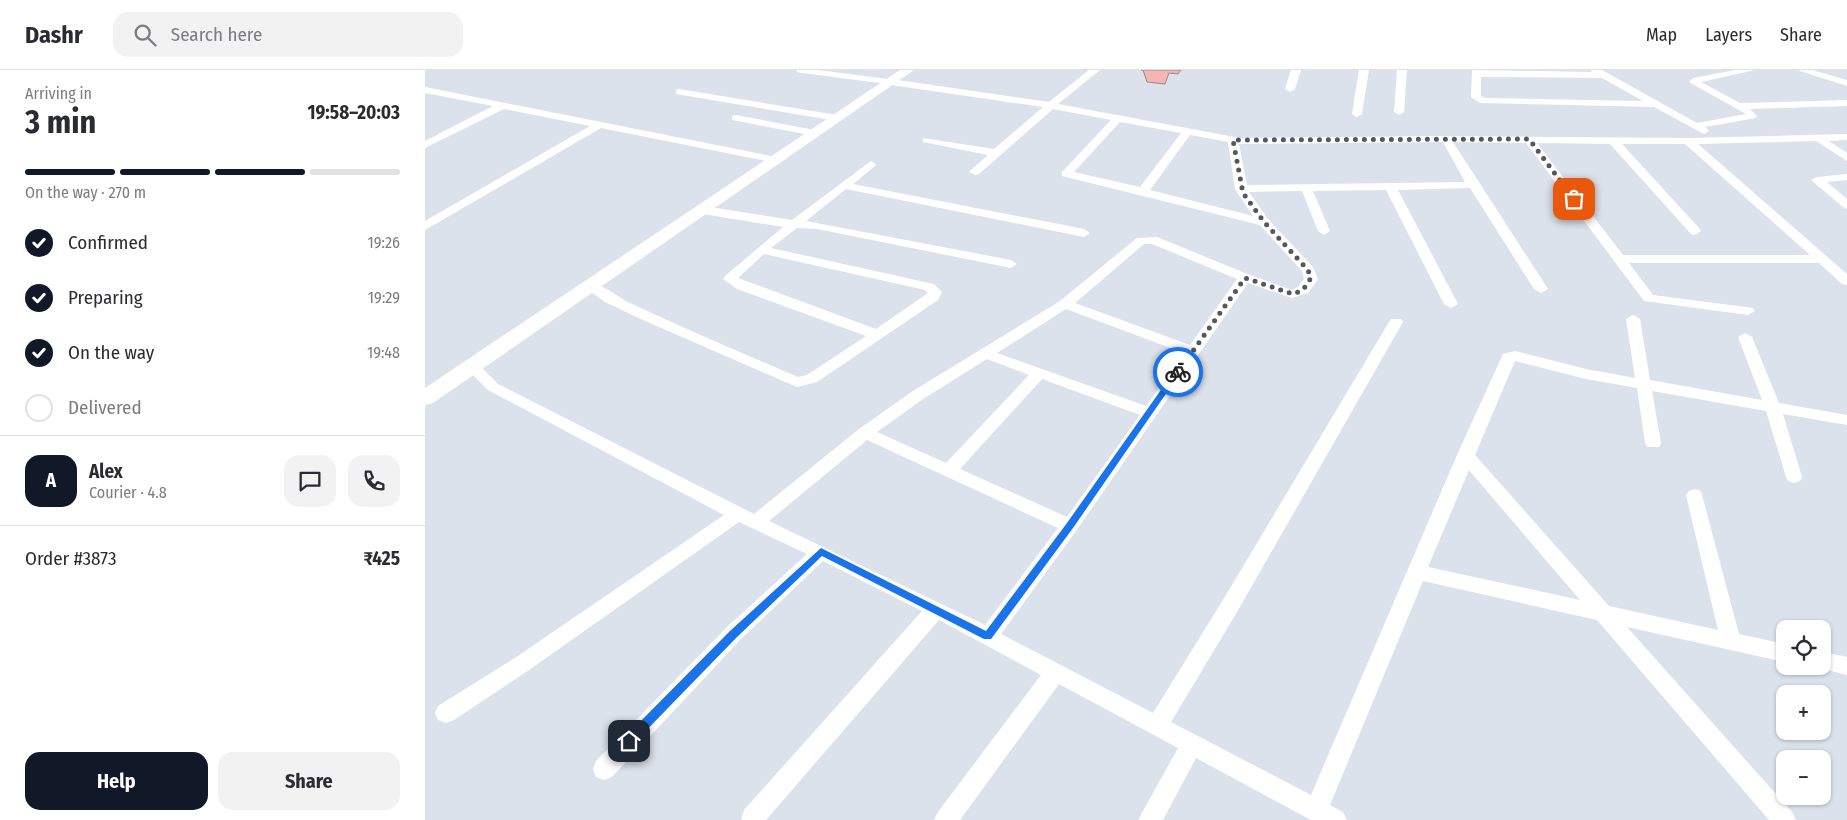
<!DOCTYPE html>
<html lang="en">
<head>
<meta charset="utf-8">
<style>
	body { margin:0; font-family:"Fira Sans Condensed",sans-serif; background:#f2f2f3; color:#2b2b33; height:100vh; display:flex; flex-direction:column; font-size:19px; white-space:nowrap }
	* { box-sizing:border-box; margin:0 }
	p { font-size:16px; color:#7c7c81 }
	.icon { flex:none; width:28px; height:28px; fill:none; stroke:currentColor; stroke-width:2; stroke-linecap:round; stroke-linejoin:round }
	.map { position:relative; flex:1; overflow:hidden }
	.drawer { display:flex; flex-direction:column; background:#fff; width:425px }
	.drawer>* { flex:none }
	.fabs { position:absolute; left:1351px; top:550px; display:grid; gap:10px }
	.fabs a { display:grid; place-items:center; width:55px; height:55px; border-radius:10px; background:#fff; box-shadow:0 1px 4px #0004; font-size:25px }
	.pin { position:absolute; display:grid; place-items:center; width:42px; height:42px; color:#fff; margin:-21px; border-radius:10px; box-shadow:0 2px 8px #0006 }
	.courier { position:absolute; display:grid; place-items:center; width:50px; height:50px; margin:-25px; border:4px solid #1a73e8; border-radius:50%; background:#fff; color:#222; box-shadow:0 1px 6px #0007 }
	.overview em { font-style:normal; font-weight:700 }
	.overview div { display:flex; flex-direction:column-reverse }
	.overview { display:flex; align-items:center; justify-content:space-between; height:85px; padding:0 25px }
	h1 { font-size:32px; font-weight:700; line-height:38px }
	.bar { display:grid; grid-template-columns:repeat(4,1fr); gap:8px 5px; align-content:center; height:60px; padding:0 25px }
	.bar i { height:6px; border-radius:4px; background:#e1e1e2 }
	.bar .on { background:#111827 }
	.bar p { grid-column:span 4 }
	.line { display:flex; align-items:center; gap:12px; padding:0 25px; border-top:1px solid #e1e1e2 }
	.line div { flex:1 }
	.round { display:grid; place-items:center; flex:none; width:52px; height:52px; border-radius:15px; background:#f2f2f3 }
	ol { padding:0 25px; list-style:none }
	li { display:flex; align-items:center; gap:15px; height:55px }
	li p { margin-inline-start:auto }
	li .icon { padding:5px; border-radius:50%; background:#111827; color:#fff; stroke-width:4 }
	li:last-child { color:#7c7c81 }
	li i { width:28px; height:28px; border:2px solid #e1e1e2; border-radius:50% }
	.action { display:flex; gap:10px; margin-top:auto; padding:10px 25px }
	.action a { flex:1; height:58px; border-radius:15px; background:#111827; color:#fff; font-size:20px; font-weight:700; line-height:58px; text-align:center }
	.action a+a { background:#f2f2f3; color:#2b2b33 }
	header { display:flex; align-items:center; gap:30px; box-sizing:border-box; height:70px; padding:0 25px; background:#fff; border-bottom:1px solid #e1e1e2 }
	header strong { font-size:24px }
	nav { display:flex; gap:28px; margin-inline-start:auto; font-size:18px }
	.search { width:350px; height:45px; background:#f2f2f3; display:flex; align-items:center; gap:12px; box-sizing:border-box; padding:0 18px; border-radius:15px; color:#7c7c81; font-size:19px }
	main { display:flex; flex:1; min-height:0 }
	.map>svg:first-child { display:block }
	.building { fill:#f5b5b3; stroke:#968989 }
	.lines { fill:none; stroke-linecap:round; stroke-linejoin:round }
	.lane { stroke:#fff; stroke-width:5 }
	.street { fill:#fff; fill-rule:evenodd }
	.secondary { fill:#fff; fill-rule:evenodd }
	.route { fill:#1a73e8 }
	.done { stroke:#54575c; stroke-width:5; stroke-dasharray:0 9 }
</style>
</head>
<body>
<header>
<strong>Dashr</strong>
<div class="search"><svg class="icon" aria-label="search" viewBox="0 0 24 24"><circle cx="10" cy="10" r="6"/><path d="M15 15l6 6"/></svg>Search here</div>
<nav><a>Map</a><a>Layers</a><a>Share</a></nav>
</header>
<main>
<section class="drawer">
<div class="overview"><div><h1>3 min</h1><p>Arriving in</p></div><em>19:58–20:03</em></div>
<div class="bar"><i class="on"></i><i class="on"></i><i class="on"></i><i></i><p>On the way · 270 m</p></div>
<ol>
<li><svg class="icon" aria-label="check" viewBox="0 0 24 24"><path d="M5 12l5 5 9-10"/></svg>Confirmed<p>19:26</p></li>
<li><svg class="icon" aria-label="check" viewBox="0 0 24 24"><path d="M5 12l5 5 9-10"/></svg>Preparing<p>19:29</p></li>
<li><svg class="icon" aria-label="check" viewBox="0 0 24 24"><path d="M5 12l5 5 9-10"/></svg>On the way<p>19:48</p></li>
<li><i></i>Delivered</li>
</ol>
<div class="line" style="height:90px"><b class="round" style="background:#111827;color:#fff">A</b><div><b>Alex</b><p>Courier · 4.8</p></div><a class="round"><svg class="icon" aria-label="chat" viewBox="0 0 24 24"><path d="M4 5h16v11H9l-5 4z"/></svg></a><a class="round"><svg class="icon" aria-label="phone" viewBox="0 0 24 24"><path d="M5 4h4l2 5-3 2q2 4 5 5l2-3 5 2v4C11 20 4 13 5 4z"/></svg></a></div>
<div class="line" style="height:65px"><div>Order #3873</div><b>₹425</b></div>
<div class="action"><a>Help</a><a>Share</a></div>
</section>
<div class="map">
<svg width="1422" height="750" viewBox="0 0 1422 750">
	<rect width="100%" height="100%" fill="#dce2ec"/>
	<path class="building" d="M716,0H756L753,4L744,3L740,14L722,12L718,0Z"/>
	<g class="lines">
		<path class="lane" d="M374,0L466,12"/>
		<g class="street">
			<path d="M664,0H675L633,34L815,68L1021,66L1263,68L1422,64V70L1404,71L1422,83V91L1391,71L1273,74L1422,204V215L1417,214L1394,193H1204L1228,225L1328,238L1330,241L1323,245L1219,231L1101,73L1028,72L1123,219L1116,223L1109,219L1045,118L973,120L1033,234L1026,238L1019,234L961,120L888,121L905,161L899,165L893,161L877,121L824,122L843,149L888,197L893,209L883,223L867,228L823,213L651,461L576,564L728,643L798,530L964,252L966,249H976L978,252L812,542L746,652L886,725L1032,385L1078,284L1090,281L1161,299L1210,308L1201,249L1208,245L1215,249L1225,310L1337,330L1313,267L1320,263L1327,267L1354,333L1422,345V355L1358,344L1377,407L1375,411L1369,413L1363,411L1361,407L1341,341L1227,321L1236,373L1234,377H1222L1220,373L1212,318L1161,309L1090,291L1050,385L1184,536L1293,560L1261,425L1264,421L1270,419L1276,421L1314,564L1360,574V592L1202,557L1367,742L1371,750H1344L1172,550L998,511L905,735L918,742L922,750H886L771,688L738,750H713L753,678L634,614L535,750H509L513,742L616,605L514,550L341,750H316L319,740L497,541L398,491L315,570L187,707L179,710L171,707L168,699L171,691L301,558L382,484L314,452L104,600L29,650L21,653L13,650L10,643L13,636L90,588L299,445L63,320L42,299L40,296L42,293H52L73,314L329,444L434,359L488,321L635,231L712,168L732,167L825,205L867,220L873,217L879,209L877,201L835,155L637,106V102L686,50L628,39L554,104L550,105L544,102L563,85L498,72V68L569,79L618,37L466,15L461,12L466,9L624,32ZM695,52L756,63L715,117L649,102ZM765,65L803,72L810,119L828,146L725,120ZM1018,72L1040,112L822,115L814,74ZM1112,73L1185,74L1266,164L1270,165L1276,161L1274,158L1197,74H1260L1385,185H1198ZM719,174H727L812,209L765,275L650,233ZM641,239L759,283L721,336L572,283ZM562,289L604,305L521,393L452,362L498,329ZM617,309L715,345L642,447L535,399ZM442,370L633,458L560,555L344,451ZM1044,400L1155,530L1003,497Z"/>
			<path d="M866,0H876L870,19L865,22L860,19Z"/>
			<path d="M934,0H944L937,44L932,47L927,44Z"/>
			<path d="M972,0H982L979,42L974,45L969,42Z"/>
			<path d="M1047,0L1167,2L1165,0H1177L1272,53L1321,44L1264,12L1268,8L1310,0H1330L1276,12L1315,33L1422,30V36L1325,39L1332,46L1331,48L1280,57L1284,61L1279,64L1229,37L1055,33L1046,27ZM1056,7L1177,8L1218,31L1060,28L1056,26Z"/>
			<path d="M1372,0H1387L1422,10V16Z"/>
			<path d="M0,17L351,87L356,90L351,93L176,58L0,160V151L165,56L79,39L0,78V71L68,36L0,23Z"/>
			<path d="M254,19L412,45L417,48L412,51L251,24V20Z"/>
			<path d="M311,45L390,60L395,63L390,66L307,50V46Z"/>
			<path d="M446,91L451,94L450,96L428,114L659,159L665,163L659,167L421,119L381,151L586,190L592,194L586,198L392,159L372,158L346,178L509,214L517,222L513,230L392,312L372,317L218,250L180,232L158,216L160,213C173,210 193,227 205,233C260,259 317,283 373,307L382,305L441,266L312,219L298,209L300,206L358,157L278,144L272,140L278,136L367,150ZM339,184L500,220L503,223L451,259L313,208Z"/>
			<path d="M1422,104V110L1402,112L1422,129V139L1418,137L1386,110L1392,107Z"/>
			<path d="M1398,582L1422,587V605L1391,597L1398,596Z"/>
		</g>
		<path class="secondary" d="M475,0H489L8,333L0,335V318Z"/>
	</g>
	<path class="route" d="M750,300L756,302L648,458L566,569H559L397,486L312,567L208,674H200V667L305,561L396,478L561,561L642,453Z"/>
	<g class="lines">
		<path class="done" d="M753,302L820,208L868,224L878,220L886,208L883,200L839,152L818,123L808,70L1104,69L1149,129"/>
	</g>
</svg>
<div class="fabs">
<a><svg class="icon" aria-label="locate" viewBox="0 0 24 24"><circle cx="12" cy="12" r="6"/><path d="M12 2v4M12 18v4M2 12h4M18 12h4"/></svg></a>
<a>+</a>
<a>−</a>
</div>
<div class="pin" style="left:1149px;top:129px;background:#ea580c"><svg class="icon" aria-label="bag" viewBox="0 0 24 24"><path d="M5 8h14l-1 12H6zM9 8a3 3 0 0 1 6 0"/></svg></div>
<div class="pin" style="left:204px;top:671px;background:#1f2937"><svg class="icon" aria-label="home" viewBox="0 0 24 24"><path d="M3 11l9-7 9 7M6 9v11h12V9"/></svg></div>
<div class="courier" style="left:753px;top:302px"><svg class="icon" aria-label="bike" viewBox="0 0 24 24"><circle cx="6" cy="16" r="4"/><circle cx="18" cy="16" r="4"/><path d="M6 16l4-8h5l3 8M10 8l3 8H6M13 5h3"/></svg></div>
</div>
</main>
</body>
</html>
